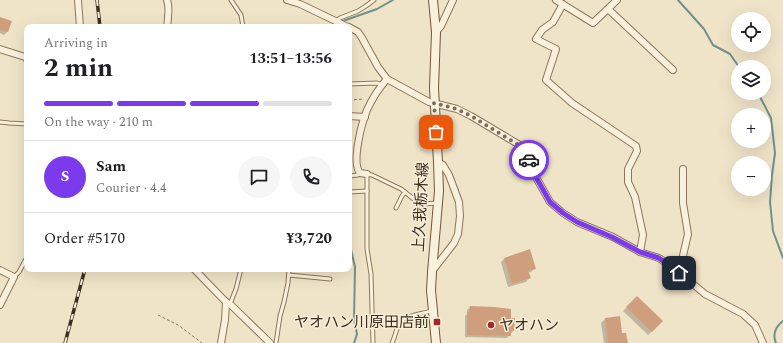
<!DOCTYPE html>
<html lang="en">
<head>
<meta charset="utf-8">
<style>
	body { margin:0; font-family:Spectral,"Noto Sans JP",serif; background:#f6f6f6; color:#202124; height:100vh; display:flex; flex-direction:column; font-size:15px; white-space:nowrap }
	* { box-sizing:border-box; margin:0 }
	p { font-size:13px; color:#757577 }
	.icon { flex:none; width:22px; height:22px; fill:none; stroke:currentColor; stroke-width:2; stroke-linecap:round; stroke-linejoin:round }
	.map { position:relative; flex:1; overflow:hidden }
	.panel { position:absolute; left:24px; top:24px; width:328px; height:248px; display:flex; flex-direction:column; background:#fff; border-radius:8px; box-shadow:0 4px 16px #0002 }
	.panel>* { flex:none }
	.fabs { position:absolute; left:731px; top:12px; display:grid; gap:8px }
	.fabs a { display:grid; place-items:center; width:40px; height:40px; border-radius:50%; background:#fff; box-shadow:0 4px 16px #0002; font-size:20px }
	.pin { position:absolute; display:grid; place-items:center; width:34px; height:34px; color:#fff; margin:-17px; border-radius:8px; box-shadow:0 2px 6px #0006 }
	.courier { position:absolute; display:grid; place-items:center; width:40px; height:40px; margin:-20px; border:3px solid #7c3aed; border-radius:50%; background:#fff; color:#222; box-shadow:0 1px 5px #0007 }
	.head em { font-style:normal; font-weight:700 }
	.head div { display:flex; flex-direction:column-reverse }
	.head { display:flex; align-items:center; justify-content:space-between; height:68px; padding:0 20px }
	h1 { font-size:26px; font-weight:700; line-height:30px }
	.bar { display:grid; grid-template-columns:repeat(4,1fr); gap:6px 4px; align-content:center; height:48px; padding:0 20px }
	.bar i { height:5px; border-radius:3px; background:#e0e0e0 }
	.bar .on { background:#7c3aed }
	.bar p { grid-column:span 4 }
	.line { display:flex; align-items:center; gap:10px; padding:0 20px; border-top:1px solid #e0e0e0 }
	.line div { flex:1 }
	.round { display:grid; place-items:center; flex:none; width:42px; height:42px; border-radius:21px; background:#f6f6f6 }
	.map>svg:first-child { display:block }
	.shadow { fill:#0003 }
	.lines { fill:none; stroke-linecap:round; stroke-linejoin:round }
	.stream { stroke:#6f938a; stroke-width:2 }
	.building { fill:#cf9f7d }
	.lane-casing { stroke:#8d765c; stroke-width:5 }
	.street-casing { stroke:#8d765c; stroke-width:8 }
	.secondary-casing { stroke:#6f573f; stroke-width:10 }
	.path { stroke:#8d765c; stroke-width:1; stroke-dasharray:3 2; stroke-linecap:butt }
	.lane { stroke:#faf1dc; stroke-width:3 }
	.street { stroke:#faf1dc; stroke-width:6 }
	.secondary { stroke:#faf1dc; stroke-width:8 }
	.rail-casing { stroke:#3d2e20; stroke-width:3.5 }
	.rail { stroke:#f7eed8; stroke-width:2; stroke-dasharray:6; stroke-linecap:butt }
	.done { stroke:#7c6e5b; stroke-width:4; stroke-dasharray:0 7.2 }
	.route { stroke:#7c3aed; stroke-width:5 }
	.poi-dot { fill:#9e2a2b; stroke:#f7eed8; stroke-width:1.5 }
	.labels { text-anchor:middle; dominant-baseline:central; stroke-width:3; stroke-linejoin:round; paint-order:stroke }
	.street-label { font-size:15px; fill:#3d2e20; stroke:#f7eed8 }
	.poi-label { font-size:15px; fill:#3d2e20; stroke:#f7eed8; text-anchor:end }
</style>
</head>
<body>
<div class="map">
<svg width="783" height="343" viewBox="0 0 783 343">
	<rect width="100%" height="100%" fill="#f0e4c8"/>
	<g class="shadow">
		<path d="M0,18L11,21L7,32L4,35L0,33Z"/>
		<path d="M504,259L535,268L531,272L528,273L529,278L526,282L508,287L501,262Z"/>
		<path d="M637,297L662,321L648,335L623,311Z"/>
		<path d="M470,307L510,319L513,331L507,338L465,337V316L467,314V310Z"/>
		<path d="M619,317L621,334L627,343H604L601,323L605,319Z"/>
	</g>
	<g class="lines">
		<g class="stream">
			<path d="M678,0L704,29L713,45L730,54L739,67"/>
			<path d="M343,21L377,9L393,0"/>
			<path d="M334,27L335,26"/>
			<path d="M758,93L771,118L775,153L772,175L770,202L773,231L783,258"/>
			<path d="M349,241L355,267L354,319L357,334L354,343"/>
			<path d="M776,343C772,335 776,326 783,321"/>
		</g>
	</g>
	<g class="building">
		<path d="M0,17L12,21L8,32L0,30Z"/>
		<path d="M530,249L536,269L528,271L531,278L512,284L504,258Z"/>
		<path d="M637,296L663,321L652,332L626,307Z"/>
		<path d="M470,306L495,307L511,309V318H515L514,331H511V336L467,335V312H469Z"/>
		<path d="M620,316L622,333H626L628,343H608L605,318Z"/>
	</g>
	<g class="lines">
		<defs>
			<g id="lane">
				<path d="M231,0L241,15L243,27"/>
				<path d="M336,21L340,18L358,11L366,6L374,0"/>
				<path d="M25,57L27,64"/>
				<path d="M349,84L377,83L382,85"/>
				<path d="M0,122L9,123L27,124"/>
				<path d="M349,176L358,175L360,173"/>
				<path d="M349,192L367,191"/>
				<path d="M396,208L402,196L405,192"/>
				<path d="M289,275L330,279"/>
				<path d="M14,277L19,272L27,257"/>
				<path d="M230,304L236,289L241,269"/>
				<path d="M276,343L280,316L284,302L288,283L289,269"/>
				<path d="M373,343L371,274L367,249V174L372,175L401,189L420,204H423L437,203"/>
				<path d="M392,343C395,337 396,330 399,324C404,315 422,314 431,311"/>
			</g>
			<g id="street">
				<path d="M78,0L80,27"/>
				<path d="M167,0C170,8 168,18 167,27"/>
				<path d="M287,0L300,4L348,27"/>
				<path d="M556,0L593,23L617,0"/>
				<path d="M563,4L553,22L542,30L536,39L556,49L546,80L572,103L636,146L637,151L628,169V182L635,197L643,235L640,252L659,258L675,269L705,294L743,314L755,325L763,343"/>
				<path d="M608,9L673,70"/>
				<path d="M349,27L358,32L362,38L378,67L387,79L429,102L457,109L471,116L523,147L526,154L537,179L550,202L563,213L577,222L613,237L640,252"/>
				<path d="M436,32L441,26L453,0"/>
				<path d="M0,49L25,57H27"/>
				<path d="M349,116L365,117"/>
				<path d="M367,174L360,173C351,163 362,122 367,110C372,99 379,88 387,79"/>
				<path d="M194,269L226,302L231,305L270,343"/>
				<path d="M0,270L14,277L0,305"/>
				<path d="M433,270L454,243L458,234L460,216L459,202L449,175L443,165L438,162"/>
				<path d="M679,273L688,234L683,203V169"/>
				<path d="M221,343L225,320L226,302"/>
			</g>
			<path id="secondary" d="M433,0L436,32L434,88L438,162L439,191L432,272L431,290L436,343"/>
		</defs>
		<use href="#lane" class="lane-casing"/>
		<use href="#street" class="street-casing"/>
		<use href="#secondary" class="secondary-casing"/>
		<g class="path">
			<path d="M349,100L364,99"/>
			<path d="M349,132H354"/>
			<path d="M158,315L178,325L202,343"/>
		</g>
		<use href="#lane" class="lane"/>
		<use href="#street" class="street"/>
		<use href="#secondary" class="secondary"/>
		<defs>
			<g id="rail">
				<path d="M97,0L100,27"/>
				<path d="M65,343L85,269"/>
			</g>
		</defs>
		<use href="#rail" class="rail-casing"/>
		<use href="#rail" class="rail"/>
	</g>
	<g class="lines">
		<path class="done" d="M436,132L434,103L457,109L471,116L522,147L529,160"/>
		<path class="route" d="M529,160L537,179L550,202L563,213L577,222L612,237L640,252L659,258L679,273"/>
	</g>
	<g class="poi-dot">
		<rect x="433" y="318" width="8" height="8" rx="2"/>
		<circle cx="491" cy="325" r="4"/>
	</g>
	<g class="labels">
		<g class="street-label">
			<text transform="translate(421 207) rotate(-87)">上久我栃木線</text>
		</g>
		<g class="poi-label">
			<text x="429" y="322">ヤオハン川原田店前</text>
			<text x="499" y="325" text-anchor="start">ヤオハン</text>
		</g>
	</g>
</svg>
<div class="fabs">
<a><svg class="icon" aria-label="locate" viewBox="0 0 24 24"><circle cx="12" cy="12" r="6"/><path d="M12 2v4M12 18v4M2 12h4M18 12h4"/></svg></a>
<a><svg class="icon" aria-label="layers" viewBox="0 0 24 24"><path d="M12 4l9 5-9 5-9-5zM3 14l9 5 9-5"/></svg></a>
<a>+</a>
<a>−</a>
</div>
<div class="pin" style="left:436px;top:132px;background:#ea580c"><svg class="icon" aria-label="bag" viewBox="0 0 24 24"><path d="M5 8h14l-1 12H6zM9 8a3 3 0 0 1 6 0"/></svg></div>
<div class="pin" style="left:679px;top:273px;background:#1f2937"><svg class="icon" aria-label="home" viewBox="0 0 24 24"><path d="M3 11l9-7 9 7M6 9v11h12V9"/></svg></div>
<div class="courier" style="left:529px;top:160px"><svg class="icon" aria-label="car" viewBox="0 0 24 24"><path d="M5 17H2v-5l4-1 3-4h7l3 4 3 1v5h-3M9 17h6M6 11h13"/><circle cx="7" cy="17" r="2"/><circle cx="17" cy="17" r="2"/></svg></div>
<section class="panel">
<div class="head"><div><h1>2 min</h1><p>Arriving in</p></div><em>13:51–13:56</em></div>
<div class="bar"><i class="on"></i><i class="on"></i><i class="on"></i><i></i><p>On the way · 210 m</p></div>
<div class="line" style="height:72px"><b class="round" style="background:#7c3aed;color:#fff">S</b><div><b>Sam</b><p>Courier · 4.4</p></div><a class="round"><svg class="icon" aria-label="chat" viewBox="0 0 24 24"><path d="M4 5h16v11H9l-5 4z"/></svg></a><a class="round"><svg class="icon" aria-label="phone" viewBox="0 0 24 24"><path d="M5 4h4l2 5-3 2q2 4 5 5l2-3 5 2v4C11 20 4 13 5 4z"/></svg></a></div>
<div class="line" style="height:52px"><div>Order #5170</div><b>¥3,720</b></div>
</section>
</div>
</body>
</html>
